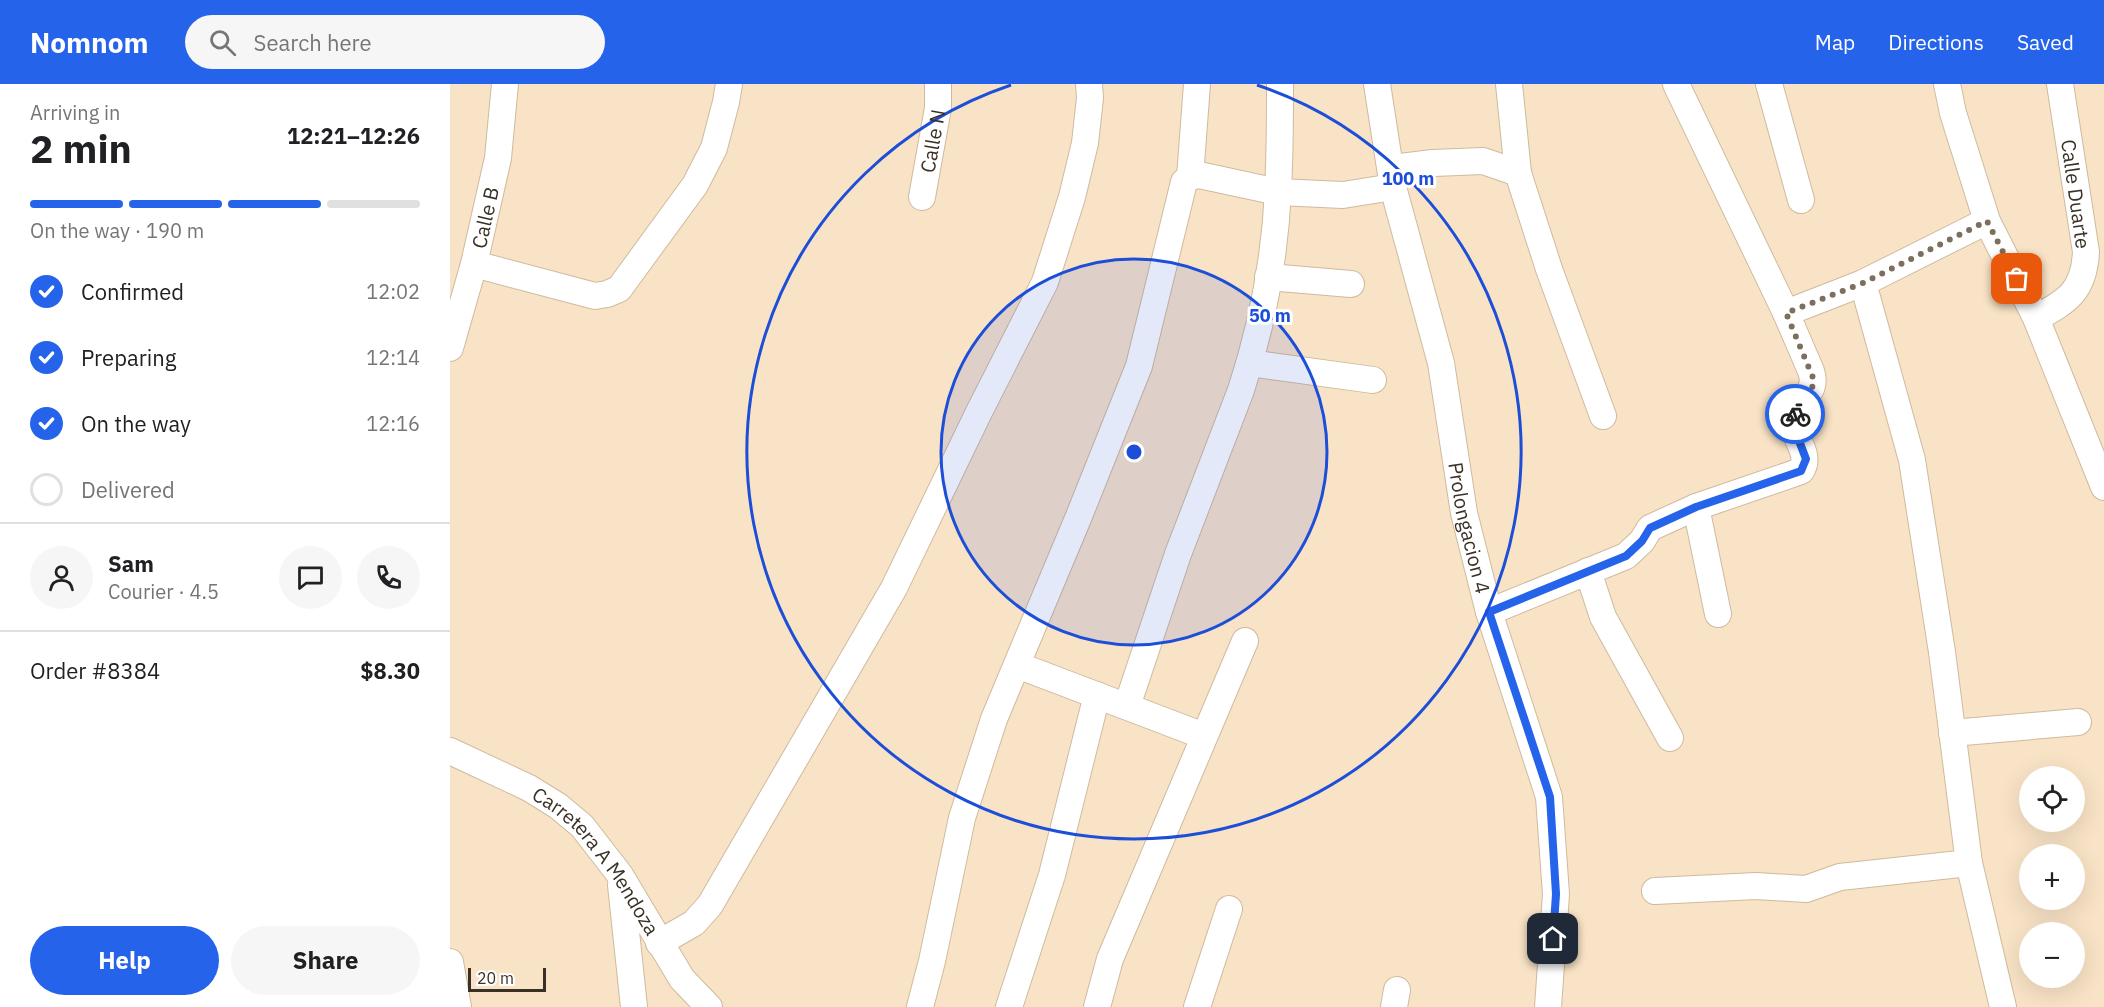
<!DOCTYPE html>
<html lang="en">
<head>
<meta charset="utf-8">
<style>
	body { margin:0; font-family:"IBM Plex Sans",sans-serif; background:#f6f6f6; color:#202124; height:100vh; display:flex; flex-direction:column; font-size:22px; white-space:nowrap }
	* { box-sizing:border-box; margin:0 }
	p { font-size:20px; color:#757577 }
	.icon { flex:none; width:33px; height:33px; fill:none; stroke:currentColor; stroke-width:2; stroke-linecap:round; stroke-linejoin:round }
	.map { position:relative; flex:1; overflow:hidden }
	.panel { display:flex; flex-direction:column; background:#fff; width:450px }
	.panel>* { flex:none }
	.buttons { position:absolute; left:1569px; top:682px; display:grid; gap:12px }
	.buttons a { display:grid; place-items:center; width:66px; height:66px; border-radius:50%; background:#fff; box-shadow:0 6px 24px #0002; font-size:30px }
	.scale { position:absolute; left:18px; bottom:15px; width:78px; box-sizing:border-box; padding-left:6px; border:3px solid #3a3126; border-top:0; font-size:16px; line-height:21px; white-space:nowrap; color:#3a3126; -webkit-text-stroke:4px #fff; paint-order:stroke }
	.pin { position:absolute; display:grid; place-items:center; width:51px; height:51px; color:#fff; margin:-26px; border-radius:12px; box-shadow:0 3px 9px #0006 }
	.courier { position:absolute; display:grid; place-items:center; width:60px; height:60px; margin:-30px; border:4px solid #2563eb; border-radius:50%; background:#fff; color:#222; box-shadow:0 2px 8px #0007 }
	.overview em { font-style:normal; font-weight:700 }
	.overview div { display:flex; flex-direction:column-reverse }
	.overview { display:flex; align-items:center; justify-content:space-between; height:102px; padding:0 30px }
	h1 { font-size:39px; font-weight:700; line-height:45px }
	.bar { display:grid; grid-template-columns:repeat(4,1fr); gap:9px 6px; align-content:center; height:72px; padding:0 30px }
	.bar i { height:8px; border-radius:4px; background:#e0e0e0 }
	.bar .on { background:#2563eb }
	.bar p { grid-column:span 4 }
	.line { display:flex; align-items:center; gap:15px; padding:0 30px; border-top:2px solid #e0e0e0 }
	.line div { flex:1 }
	.round { display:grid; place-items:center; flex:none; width:63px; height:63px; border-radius:32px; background:#f6f6f6 }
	ol { padding:0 30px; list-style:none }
	li { display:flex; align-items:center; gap:18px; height:66px }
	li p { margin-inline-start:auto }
	li .icon { padding:6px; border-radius:50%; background:#2563eb; color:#fff; stroke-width:4 }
	li:last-child { color:#757577 }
	li i { width:33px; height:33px; border:3px solid #e0e0e0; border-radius:50% }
	.cta { display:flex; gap:12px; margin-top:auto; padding:12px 30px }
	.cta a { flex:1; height:69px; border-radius:36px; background:#2563eb; color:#fff; font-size:24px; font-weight:700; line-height:69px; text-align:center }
	.cta a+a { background:#f6f6f6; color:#202124 }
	header { display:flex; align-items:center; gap:36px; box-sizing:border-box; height:84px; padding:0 30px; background:#2563eb; color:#fff }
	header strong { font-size:28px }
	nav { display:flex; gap:33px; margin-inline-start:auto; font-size:21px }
	.search { width:420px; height:54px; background:#f6f6f6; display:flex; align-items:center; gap:15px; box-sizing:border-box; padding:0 21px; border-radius:33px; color:#757577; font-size:22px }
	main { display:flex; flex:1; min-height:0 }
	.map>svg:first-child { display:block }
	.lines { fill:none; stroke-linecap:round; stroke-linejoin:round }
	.minor-casing { stroke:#cfba9e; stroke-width:28 }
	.minor { stroke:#fff; stroke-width:26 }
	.done { stroke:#7d6f5e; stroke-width:6; stroke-dasharray:0 10.8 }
	.route { stroke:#2563eb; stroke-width:8 }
	.ring { fill:none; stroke:#1d4ed8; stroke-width:3 }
	.labels { text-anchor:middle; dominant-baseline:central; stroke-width:6; stroke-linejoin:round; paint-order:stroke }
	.street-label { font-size:20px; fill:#3a3126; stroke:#fff }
	.centre { fill:#1d4ed8; stroke:#fff; stroke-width:3 }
	.ring-label { font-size:18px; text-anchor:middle; font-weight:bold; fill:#1d4ed8; stroke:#fff; stroke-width:6; stroke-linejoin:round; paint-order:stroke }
</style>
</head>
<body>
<header>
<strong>Nomnom</strong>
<div class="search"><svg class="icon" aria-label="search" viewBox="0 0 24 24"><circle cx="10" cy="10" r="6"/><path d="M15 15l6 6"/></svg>Search here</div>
<nav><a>Map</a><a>Directions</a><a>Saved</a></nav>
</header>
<main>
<section class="panel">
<div class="overview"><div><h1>2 min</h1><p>Arriving in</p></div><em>12:21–12:26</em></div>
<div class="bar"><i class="on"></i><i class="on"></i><i class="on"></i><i></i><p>On the way · 190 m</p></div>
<ol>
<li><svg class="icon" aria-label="check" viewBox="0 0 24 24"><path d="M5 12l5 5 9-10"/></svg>Confirmed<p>12:02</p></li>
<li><svg class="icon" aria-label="check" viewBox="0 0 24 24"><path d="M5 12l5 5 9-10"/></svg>Preparing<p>12:14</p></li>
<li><svg class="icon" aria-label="check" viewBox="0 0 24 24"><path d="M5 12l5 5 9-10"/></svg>On the way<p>12:16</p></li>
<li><i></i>Delivered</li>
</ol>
<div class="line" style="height:108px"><a class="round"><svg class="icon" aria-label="person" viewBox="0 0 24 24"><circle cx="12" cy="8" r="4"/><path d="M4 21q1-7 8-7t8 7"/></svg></a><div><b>Sam</b><p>Courier · 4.5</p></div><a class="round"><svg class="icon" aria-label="chat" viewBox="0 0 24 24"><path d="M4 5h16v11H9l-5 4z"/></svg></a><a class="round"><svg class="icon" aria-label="phone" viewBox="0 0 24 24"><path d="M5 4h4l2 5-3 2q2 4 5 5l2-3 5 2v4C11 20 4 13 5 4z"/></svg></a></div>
<div class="line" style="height:78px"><div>Order #8384</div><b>$8.30</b></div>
<div class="cta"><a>Help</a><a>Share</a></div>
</section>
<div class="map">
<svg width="1654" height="923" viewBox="0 0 1654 923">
	<rect width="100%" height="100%" fill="#f9e3c6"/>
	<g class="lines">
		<defs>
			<g id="minor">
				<path id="s1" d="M927,0L943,103L991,279L1014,429L1039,528L1099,713L1106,810L1098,923"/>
				<path d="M1059,0L1068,89L1099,185L1153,332"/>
				<path d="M1319,0L1351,116"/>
				<path d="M1497,0L1503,29L1537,137L1586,234L1654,403"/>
				<path d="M942,84L983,79L1033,77L1068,89"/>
				<path d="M740,93L747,0"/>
				<path id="s2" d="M472,113L488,24V0"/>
				<path d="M24,180L145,212L157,210L169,205L245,101L264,64L276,18L279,0"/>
				<path d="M818,193L901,200"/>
				<path d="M1413,199L1462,376L1492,568L1519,779L1553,923"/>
				<path d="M1336,229L1413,199L1537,137"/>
				<path d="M1586,234C1618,217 1634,207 1636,168L1610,0"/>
				<path id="s3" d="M0,264L24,180L48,74L55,0"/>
				<path d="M800,279L923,296"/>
				<path d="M1246,423L1268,530"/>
				<path d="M1138,487L1153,533L1220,654"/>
				<path d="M1039,528L1176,472L1192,457L1200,444L1246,423L1351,387C1363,369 1340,352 1343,333C1347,313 1369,311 1361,287L1336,229L1226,0"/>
				<path d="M567,581L754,652"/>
				<path d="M677,622L728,470L791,306C812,242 825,173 828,106C830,71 830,35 830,0"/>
				<path d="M1502,649L1628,638"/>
				<path id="s4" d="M0,667L79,704L108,722L132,742L170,791L232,895L259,923"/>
				<path d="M171,801L184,923"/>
				<path d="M1205,807L1306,802L1356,805L1390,793L1519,779"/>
				<path d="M209,859L244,839L260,821L444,504L529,328L595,198L622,113L635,59L640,14L639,0"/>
				<path d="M0,878L8,923"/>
				<path d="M470,923L482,877L512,734L544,635L629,432L689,282L734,98L740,93L749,91L828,108L893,111L943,103"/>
				<path d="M559,923L602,791L647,611"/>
				<path d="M647,923L660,875L795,557"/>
				<path d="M747,923L779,825"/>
				<path d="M944,923L947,906"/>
			</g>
		</defs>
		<use href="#minor" class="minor-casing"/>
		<use href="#minor" class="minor"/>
	</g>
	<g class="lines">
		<path class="done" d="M1345,330L1362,304L1364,296L1336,229L1413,199L1537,137L1567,195"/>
		<path class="route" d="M1103,855L1106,810L1100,713L1039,528L1176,472L1192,457L1200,444L1246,423L1351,387L1356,375L1343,341L1345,330"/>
	</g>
	<circle cx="684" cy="368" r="193" fill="#1d4ed8" fill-opacity=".12"/>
	<g class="ring">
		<circle cx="684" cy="368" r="193"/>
		<path d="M807 1A387 387 0 1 1 561 1"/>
	</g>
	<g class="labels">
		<g class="street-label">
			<text stroke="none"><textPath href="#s2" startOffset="57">Calle N</textPath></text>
			<text transform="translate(1626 110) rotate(82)">Calle Duarte</text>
			<text stroke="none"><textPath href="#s3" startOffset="135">Calle B</textPath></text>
			<text stroke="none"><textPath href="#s1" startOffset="454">Prolongacion 4</textPath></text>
			<text stroke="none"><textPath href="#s4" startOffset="188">Carretera A Mendoza</textPath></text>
		</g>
	</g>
	<circle cx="684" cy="368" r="9" class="centre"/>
	<g class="ring-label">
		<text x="958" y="101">100 m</text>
		<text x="820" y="238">50 m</text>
	</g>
</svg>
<div class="buttons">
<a><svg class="icon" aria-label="locate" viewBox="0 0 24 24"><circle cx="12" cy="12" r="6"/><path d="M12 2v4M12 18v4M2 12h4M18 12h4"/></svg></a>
<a>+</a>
<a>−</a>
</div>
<div class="scale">20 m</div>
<div class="pin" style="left:1567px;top:195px;background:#ea580c"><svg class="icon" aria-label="bag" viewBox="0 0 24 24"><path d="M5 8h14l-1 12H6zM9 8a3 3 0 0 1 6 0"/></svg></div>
<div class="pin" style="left:1103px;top:855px;background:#1f2937"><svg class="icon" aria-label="home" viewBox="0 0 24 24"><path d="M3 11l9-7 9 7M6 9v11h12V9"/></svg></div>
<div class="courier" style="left:1345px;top:330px"><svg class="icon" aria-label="bike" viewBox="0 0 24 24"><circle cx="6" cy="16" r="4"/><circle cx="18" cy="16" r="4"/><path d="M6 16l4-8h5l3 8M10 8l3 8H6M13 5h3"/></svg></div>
</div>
</main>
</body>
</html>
